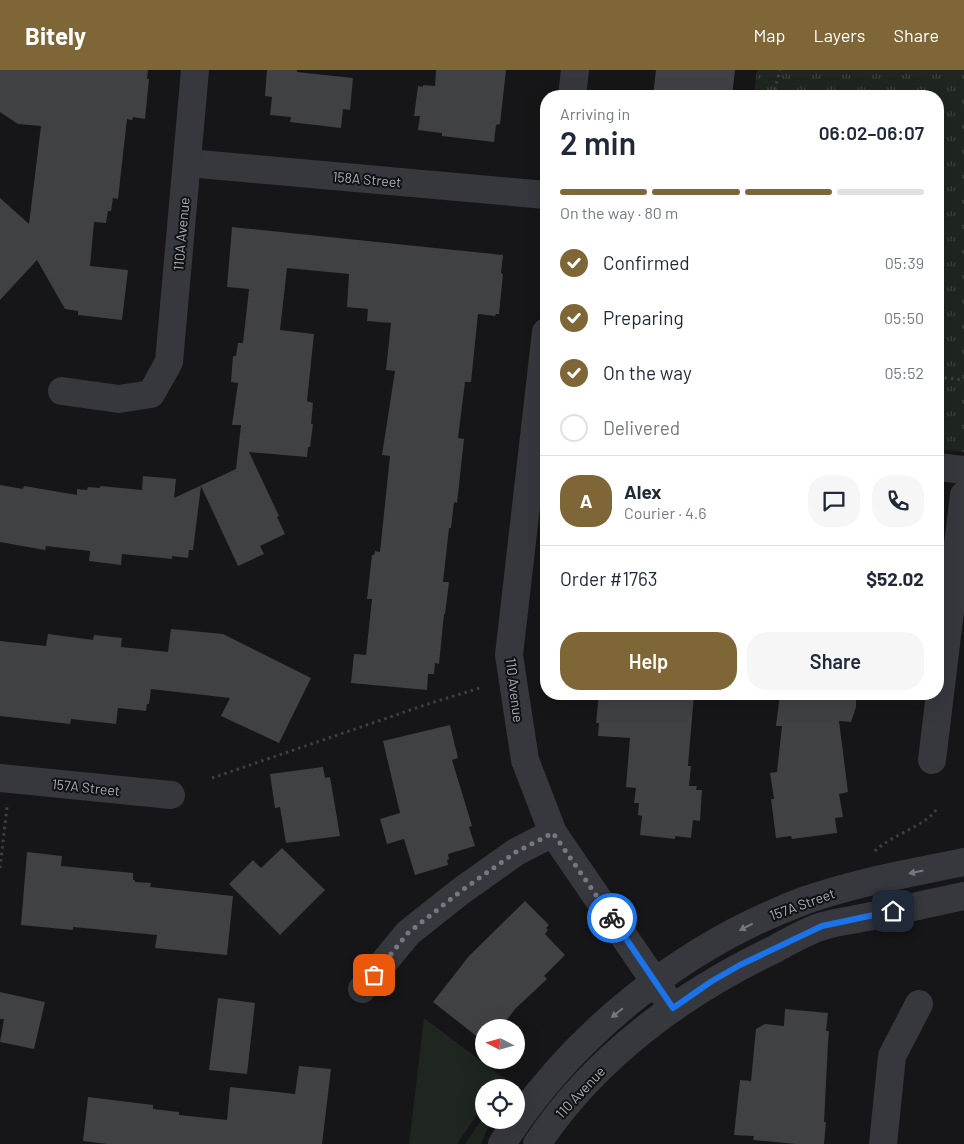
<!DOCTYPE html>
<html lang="en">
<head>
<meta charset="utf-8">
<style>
	body { margin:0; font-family:Barlow,sans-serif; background:#f6f6f7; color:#1f2937; height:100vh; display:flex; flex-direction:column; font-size:19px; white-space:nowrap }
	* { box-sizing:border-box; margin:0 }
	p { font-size:16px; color:#747a83 }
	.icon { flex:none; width:28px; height:28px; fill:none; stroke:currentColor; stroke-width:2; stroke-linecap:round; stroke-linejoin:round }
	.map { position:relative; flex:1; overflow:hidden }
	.sheet { position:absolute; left:540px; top:20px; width:404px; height:610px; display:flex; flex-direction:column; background:#fff; border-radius:20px; box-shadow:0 5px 20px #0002 }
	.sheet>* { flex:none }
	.needle { width:32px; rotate:276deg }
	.fabs { position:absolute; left:475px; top:949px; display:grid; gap:10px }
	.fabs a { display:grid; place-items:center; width:50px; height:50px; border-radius:50%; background:#fff; box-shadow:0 5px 20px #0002; font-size:25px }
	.pin { position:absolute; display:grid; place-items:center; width:42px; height:42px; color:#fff; margin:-21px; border-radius:10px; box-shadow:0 2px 8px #0006 }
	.courier { position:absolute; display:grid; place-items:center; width:50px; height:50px; margin:-25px; border:4px solid #1a73e8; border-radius:50%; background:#fff; color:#222; box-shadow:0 1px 6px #0007 }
	.head em { font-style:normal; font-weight:600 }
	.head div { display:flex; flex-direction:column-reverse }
	.head { display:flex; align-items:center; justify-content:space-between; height:85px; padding:0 20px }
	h1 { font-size:32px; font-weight:600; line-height:38px }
	.bar { display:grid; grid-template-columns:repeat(4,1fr); gap:8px 5px; align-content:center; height:60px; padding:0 20px }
	.bar i { height:6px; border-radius:4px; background:#e0e1e3 }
	.bar .selected { background:#7e6636 }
	.bar p { grid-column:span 4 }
	.line { display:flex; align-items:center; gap:12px; padding:0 20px; border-top:1px solid #e0e1e3 }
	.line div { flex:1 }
	.round { display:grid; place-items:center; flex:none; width:52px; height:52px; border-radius:20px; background:#f6f6f7 }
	ol { padding:0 20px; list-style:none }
	li { display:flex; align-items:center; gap:15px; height:55px }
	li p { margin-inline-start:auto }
	li .icon { padding:5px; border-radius:50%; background:#7e6636; color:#fff; stroke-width:4 }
	li:last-child { color:#747a83 }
	li i { width:28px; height:28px; border:2px solid #e0e1e3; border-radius:50% }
	.primary-button { display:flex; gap:10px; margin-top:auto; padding:10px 20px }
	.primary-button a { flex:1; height:58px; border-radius:20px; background:#7e6636; color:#fff; font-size:20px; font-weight:600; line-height:58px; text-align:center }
	.primary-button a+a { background:#f6f6f7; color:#1f2937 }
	header { display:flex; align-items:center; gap:30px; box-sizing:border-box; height:70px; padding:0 25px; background:#7e6636; color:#fff }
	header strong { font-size:24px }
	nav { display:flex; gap:28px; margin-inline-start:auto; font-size:18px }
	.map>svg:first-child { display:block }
	.green { fill:#1e261f }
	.park { fill:url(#park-tufts) }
	.building { fill:#404145 }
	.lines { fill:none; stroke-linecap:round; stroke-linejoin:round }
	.path { stroke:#3d3f44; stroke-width:3; stroke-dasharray:2.5 4; stroke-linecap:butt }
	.minor { stroke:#37383d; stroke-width:28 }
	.oneway { fill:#757881 }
	.done { stroke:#757880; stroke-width:5; stroke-dasharray:0 9 }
	.route { stroke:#1a73e8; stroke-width:6 }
	.labels { text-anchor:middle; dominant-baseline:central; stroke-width:4; stroke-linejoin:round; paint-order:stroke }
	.street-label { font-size:14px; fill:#a8adb8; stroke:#111113 }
</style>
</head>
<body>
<header>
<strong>Bitely</strong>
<nav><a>Map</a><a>Layers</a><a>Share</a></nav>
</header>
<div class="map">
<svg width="964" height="1074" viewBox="0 0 964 1074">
	<defs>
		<pattern id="park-tufts" width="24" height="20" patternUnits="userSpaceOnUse" patternTransform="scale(1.25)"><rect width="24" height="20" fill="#1e261f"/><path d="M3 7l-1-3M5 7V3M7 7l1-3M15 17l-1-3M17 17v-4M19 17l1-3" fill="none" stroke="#3c433d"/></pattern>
	</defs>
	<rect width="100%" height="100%" fill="#161618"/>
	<g class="green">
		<path d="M424,948L505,1009L498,1017L484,1018V1034L457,1074H409Z"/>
		<path d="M484,1046V1050H491L481,1074H465Z"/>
	</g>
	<path class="park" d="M757,0H964V382L938,379V26H754Z"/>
	<g class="building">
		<path d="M0,0H148L147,9H149L145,49L133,47L132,50L127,49L118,129L113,128L111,141H108L106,153L94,152L90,196L128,200L122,250L78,245V241L65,239L37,190L0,230V128L29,154L41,56L18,54L0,42Z"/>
		<path d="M267,0H297V2L353,8L350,40L343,39L341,58L290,52L291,47L270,45L272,27L265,26Z"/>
		<path d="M436,0H506L500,54L496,55L494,72L442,66V63L418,60L420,46H414L418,16L423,17V15L435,16Z"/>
		<path d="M656,0H735L732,26H653Z"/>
		<path d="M232,157L503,185L501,203L503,204L499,244H496L495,246L478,244L471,312H465L458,368L464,369L457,433L454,432L451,458H449L443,512H449L445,544H444L439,594L435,593L434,604H428L427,620L351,613L354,584L366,585L372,529H367L372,485H374L375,481L380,482L390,386L382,385L395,301L386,300L391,253L367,251L368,239L347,237L349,204L287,198L280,260L314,264L307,331L313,333L311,354H313L310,377H308L307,387L249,382L279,446L277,447L285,464L260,476L264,484L238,496L201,416L193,480H189L188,488L172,486V489L122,484L121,495L89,491L90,481L46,476L45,480L0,472V415L23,419L24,416L77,425V419L87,420L88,417L100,418V416L142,420L143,406L176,409L174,428L236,399L241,355H232L238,313L231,312L233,286H236L238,273H243L249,219L227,217Z"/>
		<path d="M171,559L223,564L311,608L279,673L221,646L230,628L151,619L149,634H147L146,641L118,638L116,654L71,649L70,654L0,646V571L46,576L48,564L93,570L94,565L122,568L121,577L168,582Z"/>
		<path d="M599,624H694L688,696H691L689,716H697L696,720H702L700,751L693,750L691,768L675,766V769L640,765L642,746L638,745L639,733H634L636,718L626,717L630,668L598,666L599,653H596Z"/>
		<path d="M780,624H856V637L851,652L839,651L848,722L839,724L843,747L835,748L837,763L792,769L791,766L776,768L771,729H774L770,703L777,702L782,656H776Z"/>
		<path d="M450,655L458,688L452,690L472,756L469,757L475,776L448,784L449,789L447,790L448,795L415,805L404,769L387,774L380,749L400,743L383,671Z"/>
		<path d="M323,697L325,708L330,707L340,766L286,773L280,737L275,738L270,704Z"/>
		<path d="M282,778L325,820L280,865L229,814L253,790L261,798Z"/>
		<path d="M27,782L62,786L61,796L133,803V810H135V812L151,813L150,817L233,826L227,885L155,878L157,865L73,857V860L21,855Z"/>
		<path d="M525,831L549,855L546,858L548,860L545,864L565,885L544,906L547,909L515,939L501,958H484V972L433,932L469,886Z"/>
		<path d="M0,922L45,932L34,979L0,972L4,949H0Z"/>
		<path d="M218,928L255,933L247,1004L209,1000Z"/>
		<path d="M785,939L828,943L826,961H829L828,973L824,1052H826L824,1074H796L753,1070L754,1066L734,1065L740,1010L751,1011L756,959L765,954L784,956Z"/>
		<path d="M299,996L331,999L322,1074H107L83,1071L88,1027L153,1035V1039L179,1042V1045L227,1050L230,1017L295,1024Z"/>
	</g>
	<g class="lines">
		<g class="path">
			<path d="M773,26L780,0"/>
			<path d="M938,307L964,310"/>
			<path d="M212,708L428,634L483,617"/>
			<path d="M875,781C889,766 930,754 937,738"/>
			<path d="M0,798L7,737"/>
		</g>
		<g class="minor">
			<path d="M572,26L575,0"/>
			<path d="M188,93L546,125"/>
			<path d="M546,262L509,585L525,690L553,763L673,938"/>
			<path d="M62,321L119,329L151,324L169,292L195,0"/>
			<path d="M938,397L964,400"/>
			<path d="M932,690L964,425"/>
			<path d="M0,708L171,725"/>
			<path d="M362,919L408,863L461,821L516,782L553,763"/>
			<path d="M502,1074C572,964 684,875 806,830C857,812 911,803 964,792"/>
			<path d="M537,1074C594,988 682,923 775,879C790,871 806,861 823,856C837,852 853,850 867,847C900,840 932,833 964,826"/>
			<path d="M883,1074L892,986L919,934"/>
		</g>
	</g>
	<defs><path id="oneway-solid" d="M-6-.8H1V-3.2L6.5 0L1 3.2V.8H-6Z" transform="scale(1.25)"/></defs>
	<g class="oneway">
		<use href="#oneway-solid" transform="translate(916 802) rotate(168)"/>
		<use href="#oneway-solid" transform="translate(746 857) rotate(153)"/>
		<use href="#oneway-solid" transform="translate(617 943) rotate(141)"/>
	</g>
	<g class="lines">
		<path class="done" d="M374,905L408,863L461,821L516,782L553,763L612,848"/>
		<path class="route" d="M612,848L673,938L712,911L740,895L822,856L893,841"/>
	</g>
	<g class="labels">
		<g class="street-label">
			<text transform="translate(367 109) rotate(5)">158A Street</text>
			<text transform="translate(181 164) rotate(-85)">110A Avenue</text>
			<text transform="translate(515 620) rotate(83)">110 Avenue</text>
			<text transform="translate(86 717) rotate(6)">157A Street</text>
			<text transform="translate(802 834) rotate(-20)">157A Street</text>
			<text transform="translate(580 1022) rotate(-47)">110 Avenue</text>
		</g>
	</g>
</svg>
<div class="fabs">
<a><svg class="needle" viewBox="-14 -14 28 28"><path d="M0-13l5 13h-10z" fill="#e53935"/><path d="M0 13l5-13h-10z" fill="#747a83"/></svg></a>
<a><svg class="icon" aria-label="locate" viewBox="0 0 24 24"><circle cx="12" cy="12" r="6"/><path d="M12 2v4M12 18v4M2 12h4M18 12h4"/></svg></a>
</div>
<div class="pin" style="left:374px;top:905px;background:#ea580c"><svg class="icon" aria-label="bag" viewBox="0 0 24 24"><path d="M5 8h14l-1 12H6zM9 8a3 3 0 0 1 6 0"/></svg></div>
<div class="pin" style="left:893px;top:841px;background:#1f2937"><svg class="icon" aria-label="home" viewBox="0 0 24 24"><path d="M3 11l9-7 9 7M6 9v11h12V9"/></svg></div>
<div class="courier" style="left:612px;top:848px"><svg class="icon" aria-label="bike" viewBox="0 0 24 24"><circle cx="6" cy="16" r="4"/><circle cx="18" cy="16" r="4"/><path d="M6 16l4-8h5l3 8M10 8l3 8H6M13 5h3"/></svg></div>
<section class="sheet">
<div class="head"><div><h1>2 min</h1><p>Arriving in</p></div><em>06:02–06:07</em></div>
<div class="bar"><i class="selected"></i><i class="selected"></i><i class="selected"></i><i></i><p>On the way · 80 m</p></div>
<ol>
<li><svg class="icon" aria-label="check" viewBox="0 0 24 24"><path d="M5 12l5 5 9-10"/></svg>Confirmed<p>05:39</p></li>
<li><svg class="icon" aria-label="check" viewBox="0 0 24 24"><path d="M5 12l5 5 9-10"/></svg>Preparing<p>05:50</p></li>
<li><svg class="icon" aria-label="check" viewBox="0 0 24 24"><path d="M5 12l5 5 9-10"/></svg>On the way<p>05:52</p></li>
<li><i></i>Delivered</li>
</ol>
<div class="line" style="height:90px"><b class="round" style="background:#7e6636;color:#fff">A</b><div><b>Alex</b><p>Courier · 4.6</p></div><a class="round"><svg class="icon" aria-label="chat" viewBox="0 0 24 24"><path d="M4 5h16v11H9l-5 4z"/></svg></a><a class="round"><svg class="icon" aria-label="phone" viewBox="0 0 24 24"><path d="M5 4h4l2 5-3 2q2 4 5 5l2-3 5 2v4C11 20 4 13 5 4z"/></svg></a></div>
<div class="line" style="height:65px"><div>Order #1763</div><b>$52.02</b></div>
<div class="primary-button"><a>Help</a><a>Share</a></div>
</section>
</div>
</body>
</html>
